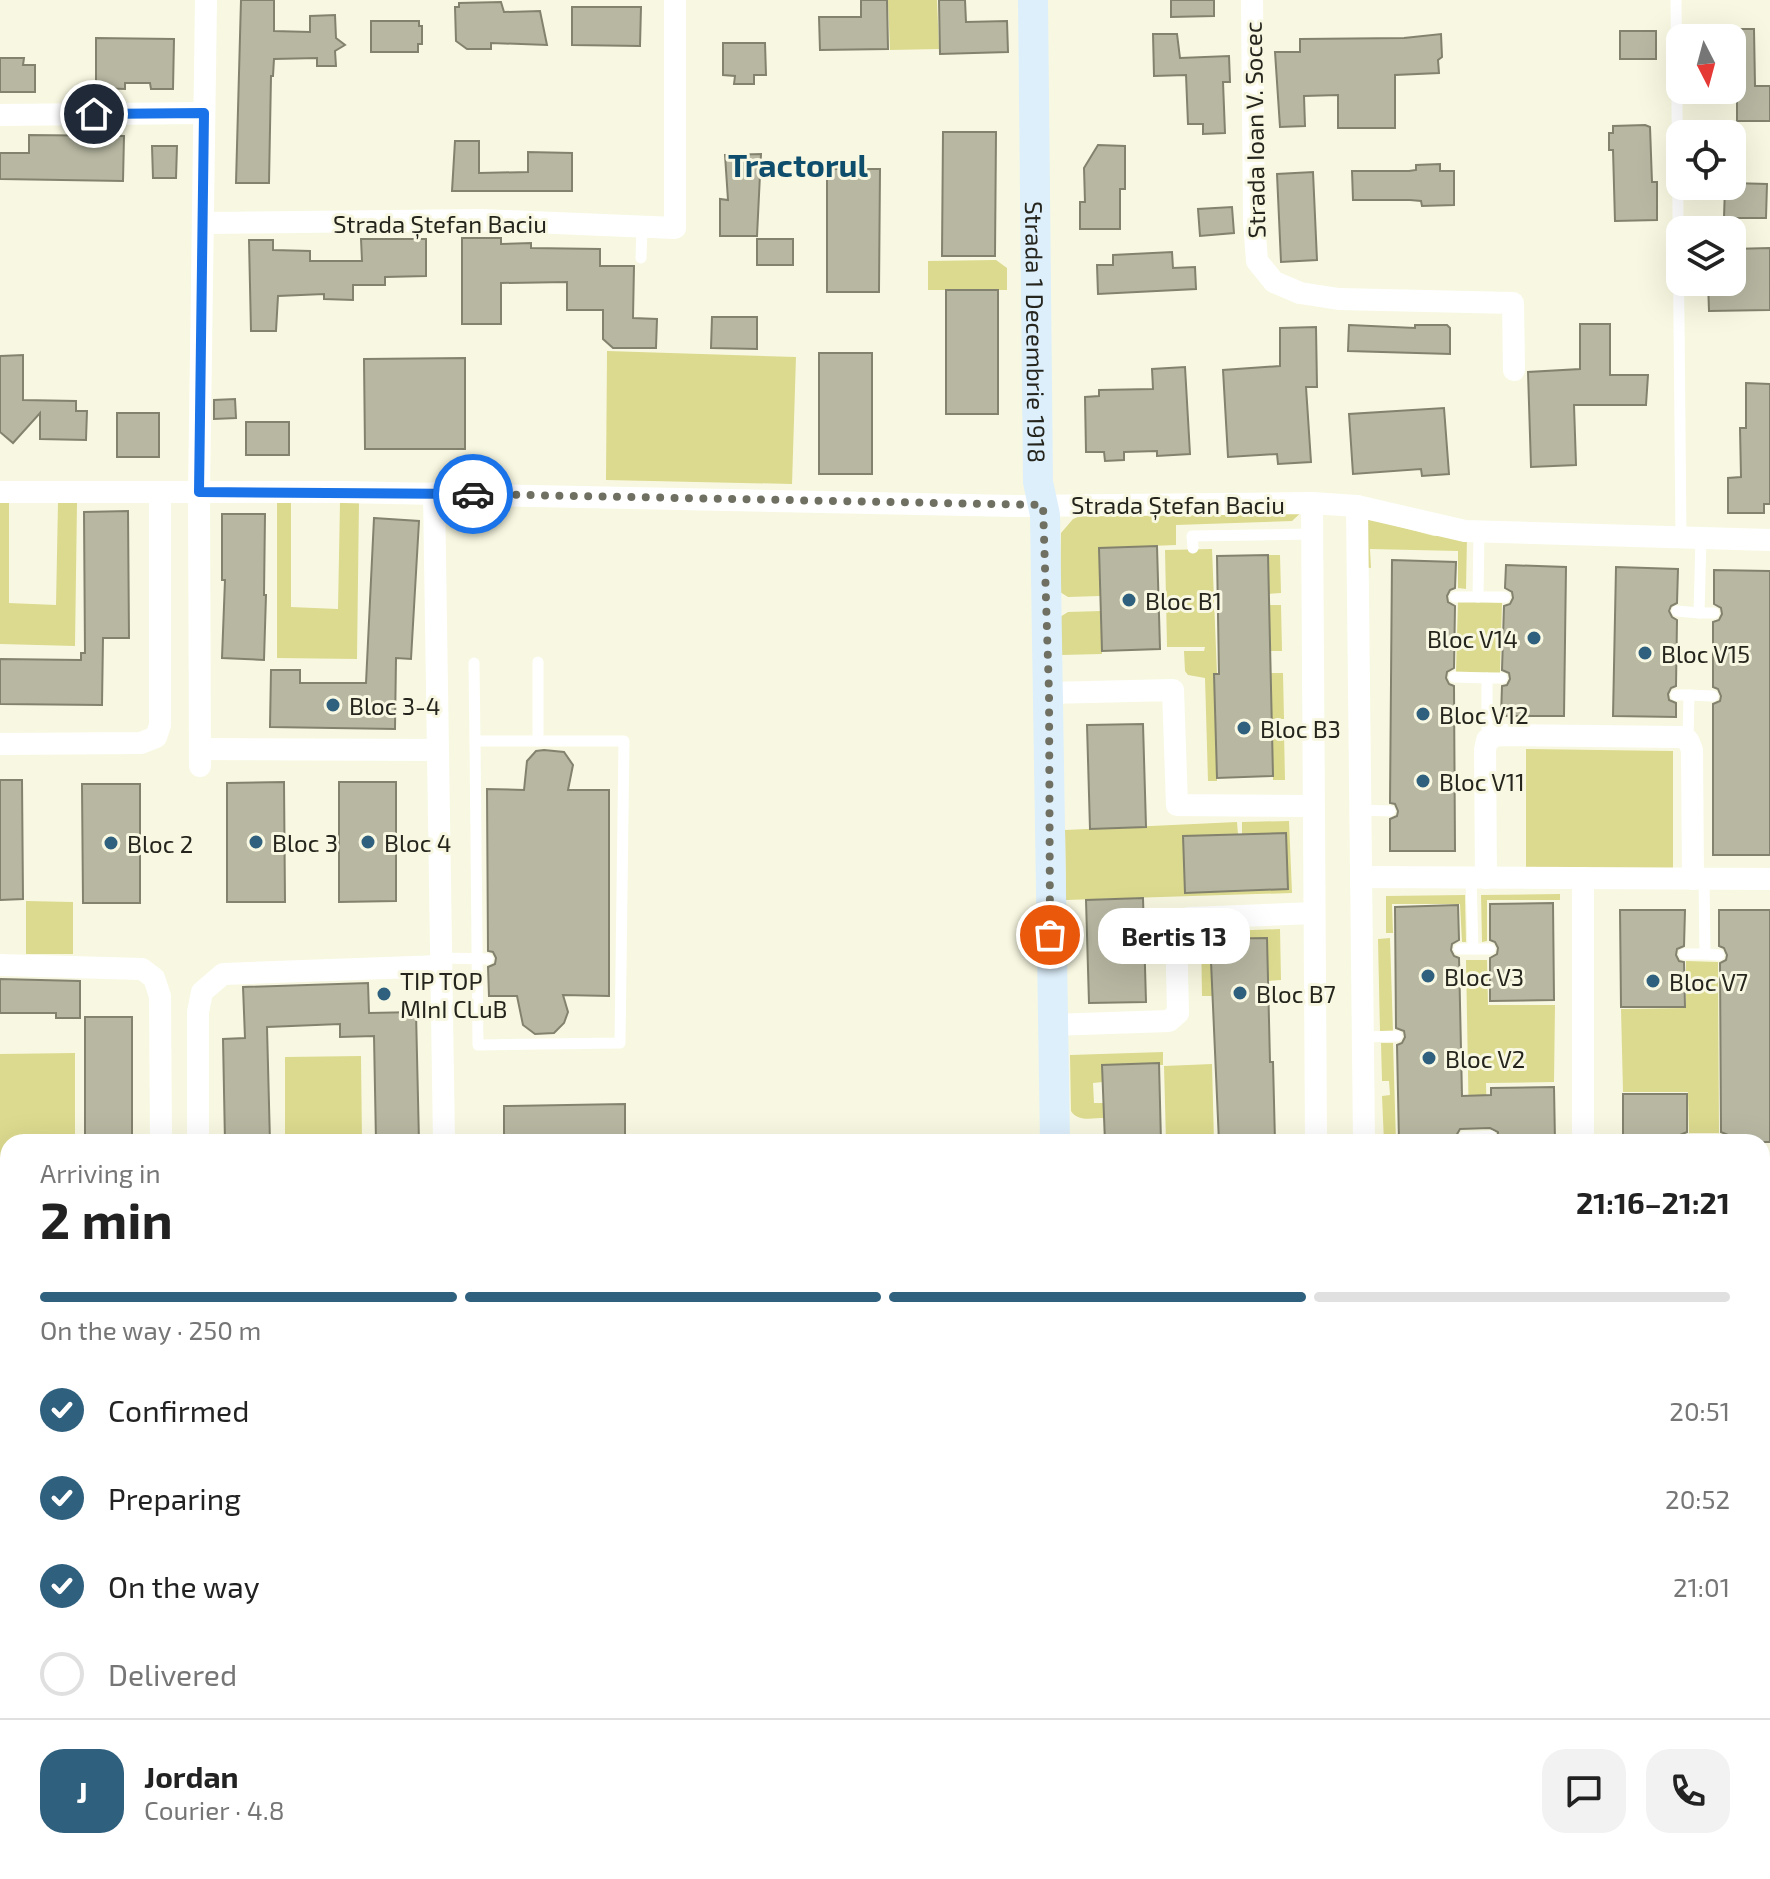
<!DOCTYPE html>
<html lang="en">
<head>
<meta charset="utf-8">
<style>
	body { margin:0; font-family:"Exo 2",sans-serif; background:#f2f2f2; color:#222; height:100vh; display:flex; flex-direction:column; font-size:30px; white-space:nowrap }
	* { box-sizing:border-box; margin:0 }
	p { font-size:26px; color:#767676 }
	.icon { flex:none; width:44px; height:44px; fill:none; stroke:currentColor; stroke-width:2; stroke-linecap:round; stroke-linejoin:round }
	.map { position:relative; flex:1; overflow:hidden }
	.sheet { position:absolute; left:0px; top:1134px; width:1770px; height:746px; display:flex; flex-direction:column; background:#fff; border-radius:24px 24px 0 0; box-shadow:0 8px 32px #0002 }
	.sheet>* { flex:none }
	.needle { width:52px; rotate:174deg }
	.buttons { position:absolute; left:1666px; top:24px; display:grid; gap:16px }
	.buttons a { display:grid; place-items:center; width:80px; height:80px; border-radius:16px; background:#fff; box-shadow:0 8px 32px #0002; font-size:40px }
	.pin { position:absolute; display:grid; place-items:center; width:68px; height:68px; color:#fff; margin:-34px; border:4px solid #fff; border-radius:50%; box-shadow:0 2px 8px #0007 }
	.courier { position:absolute; display:grid; place-items:center; width:80px; height:80px; margin:-40px; border:6px solid #1a73e8; border-radius:50%; background:#fff; color:#222; box-shadow:0 2px 10px #0007 }
	.bubble { position:absolute; height:56px; border-radius:24px; background:#fff; box-shadow:0 8px 32px #0002; font-size:26px; font-weight:700; line-height:56px; text-align:center }
	.overview em { font-style:normal; font-weight:700 }
	.overview div { display:flex; flex-direction:column-reverse }
	.overview { display:flex; align-items:center; justify-content:space-between; height:136px; padding:0 40px }
	h1 { font-size:52px; font-weight:700; line-height:60px }
	.bar { display:grid; grid-template-columns:repeat(4,1fr); gap:12px 8px; align-content:center; height:96px; padding:0 40px }
	.bar i { height:10px; border-radius:6px; background:#e0e0e0 }
	.bar .selected { background:#2f607e }
	.bar p { grid-column:span 4 }
	.line { display:flex; align-items:center; gap:20px; padding:0 40px; border-top:2px solid #e0e0e0 }
	.line div { flex:1 }
	.round { display:grid; place-items:center; flex:none; width:84px; height:84px; border-radius:24px; background:#f2f2f2 }
	ol { padding:0 40px; list-style:none }
	li { display:flex; align-items:center; gap:24px; height:88px }
	li p { margin-inline-start:auto }
	li .icon { padding:8px; border-radius:50%; background:#2f607e; color:#fff; stroke-width:4 }
	li:last-child { color:#767676 }
	li i { width:44px; height:44px; border:4px solid #e0e0e0; border-radius:50% }
	.map>svg:first-child { display:block }
	.green { fill:#dcda8e }
	.building { fill:#b7b7a2; stroke:#82826e; stroke-width:2 }
	.lines { fill:none; stroke-linecap:round; stroke-linejoin:round }
	.lane { stroke:#fff; stroke-width:11 }
	.street { stroke:#fff; stroke-width:22 }
	.secondary { stroke:#ddeffb; stroke-width:30 }
	.done { stroke:#6f6f62; stroke-width:8; stroke-dasharray:0 14.4 }
	.route { stroke:#1a73e8; stroke-width:10 }
	.poi-dot { fill:#2f607e; stroke:#f8f8e2; stroke-width:3 }
	.labels { text-anchor:middle; dominant-baseline:central; stroke-width:6; stroke-linejoin:round; paint-order:stroke }
	.street-label { font-size:24px; fill:#25251d; stroke:#f8f8e2 }
	.poi-label { font-size:24px; fill:#25251d; stroke:#f8f8e2; text-anchor:start }
	.district-label { font-size:32px; font-weight:bold; fill:#0f4d6d; stroke:#f8f8e2 }
</style>
</head>
<body>
<div class="map">
<svg width="1770" height="1879" viewBox="0 0 1770 1879">
	<rect width="100%" height="100%" fill="#f8f8e2"/>
	<g class="green">
		<path d="M888,0H937L939,49L890,50Z"/>
		<path d="M996,260L1007,268V290H928V261Z"/>
		<path d="M607,351L796,357L792,484L606,480Z"/>
		<path d="M277,500L291,501V607L338,609L340,502H359L357,659L277,658Z"/>
		<path d="M0,502H9V603L56,605L58,502L77,503L75,646L0,644Z"/>
		<path d="M1100,508H1306L1292,521L1176,525V545L1100,548V596L1068,597L1060,592L1061,533L1073,519Z"/>
		<path d="M1363,517L1434,536H1467L1466,589L1458,588V551L1370,549L1371,568L1363,567Z"/>
		<path d="M1212,549L1217,674L1214,675L1217,781H1208L1205,678L1188,675L1185,671L1184,651H1204L1205,647H1167L1165,550Z"/>
		<path d="M1268,555H1280L1281,593L1268,594Z"/>
		<path d="M1458,601L1502,603L1500,673L1456,672Z"/>
		<path d="M1268,605H1281L1282,651H1269Z"/>
		<path d="M1101,611L1102,654L1061,655L1060,617L1068,612Z"/>
		<path d="M1270,673H1283L1284,719H1272Z"/>
		<path d="M1272,732H1284L1285,780H1273Z"/>
		<path d="M1526,749L1673,751V872L1526,871Z"/>
		<path d="M1289,821L1292,893L1066,900L1065,830L1237,822L1238,834L1183,837L1185,892L1288,889L1286,833L1242,834V822Z"/>
		<path d="M1560,894V900H1487V941L1482,942L1481,895Z"/>
		<path d="M1465,895L1466,942H1462L1460,904H1392L1393,933H1386V896Z"/>
		<path d="M26,901L73,902V954H26Z"/>
		<path d="M1280,929L1281,980L1268,981L1211,940L1212,996H1202L1201,932Z"/>
		<path d="M1390,938L1393,1032L1380,1033L1378,939Z"/>
		<path d="M1466,960H1487L1488,1005H1555L1554,1082L1486,1083L1487,1129H1469Z"/>
		<path d="M1686,961L1718,962L1719,1133H1689L1688,1092H1623L1621,1009L1686,1008Z"/>
		<path d="M1381,1043H1393L1396,1142H1384L1382,1096L1390,1095L1389,1081H1382Z"/>
		<path d="M1163,1052V1065H1103V1082L1093,1083L1094,1103H1103L1104,1118C1092,1118 1078,1122 1071,1111L1070,1055Z"/>
		<path d="M75,1053V1142H8V1180H0V1054Z"/>
		<path d="M361,1056L362,1142H285V1057Z"/>
		<path d="M1212,1064L1214,1142H1166L1164,1066Z"/>
		<path d="M1762,1314H1770V1813L1762,1810Z"/>
	</g>
	<g class="building">
		<path d="M241,0H274V31L310,32V16L335,15L336,38L345,45L335,51L336,66H317V58L274,59L273,76H271L269,183H236Z"/>
		<path d="M861,0H887L888,49L820,50L819,17H861Z"/>
		<path d="M939,0H965L966,22L1007,21L1008,52L940,54Z"/>
		<path d="M1171,0H1214V16L1171,17Z"/>
		<path d="M501,2L504,12L540,11L547,45L491,43V49H467L456,41L455,7H459V3Z"/>
		<path d="M572,7H641L640,46L572,45Z"/>
		<path d="M371,21H419V26H422V44H418V52H371Z"/>
		<path d="M1732,29H1754L1755,86H1770V121H1737V57H1732Z"/>
		<rect x="1620" y="31" width="36" height="28"/>
		<path d="M1153,34H1177L1180,58L1229,56L1230,82H1223L1225,133L1203,134V124H1188L1186,75L1154,76Z"/>
		<path d="M1441,34L1442,57L1438,60L1439,73L1395,75V128H1338V95L1304,96L1305,126L1280,127L1275,52H1300V39L1404,38Z"/>
		<path d="M96,38L174,39L173,89H151L150,83H125V89L96,88Z"/>
		<path d="M723,43H765L766,75H754V84H734L735,76L723,75Z"/>
		<path d="M0,58H24L23,65H35V92H0Z"/>
		<path d="M1645,125L1650,127L1652,182H1657V220L1615,221L1613,150H1609V133H1613V126Z"/>
		<path d="M943,132H996L995,256H942Z"/>
		<path d="M29,135L124,136L123,181L0,179V153H29Z"/>
		<path d="M455,141H479V173L528,172V152L572,153V191H452Z"/>
		<path d="M1098,145L1125,146V189H1120V229H1080V202H1085L1084,168Z"/>
		<path d="M152,146H177L176,178H153Z"/>
		<path d="M761,154L757,236H720V199L728,200L725,155Z"/>
		<path d="M1440,164V171H1454V205L1422,206L1421,201L1410,200H1353L1352,171H1409L1416,170V165Z"/>
		<path d="M827,169H880L879,292H827Z"/>
		<path d="M1313,172L1317,260L1281,262L1277,174Z"/>
		<path d="M1732,183L1767,184L1766,218H1724L1725,186H1732Z"/>
		<path d="M1232,207L1234,233L1200,236L1198,209Z"/>
		<path d="M462,238H501V244L531,243V248L600,249V266H634L633,318L657,319L656,348H613L603,339V310H567V282L501,283V324H462Z"/>
		<path d="M361,239H426V276L385,277V285H353V300L324,299V294L278,296L276,331H251L249,240H273V250L310,251V261H362Z"/>
		<rect x="757" y="239" width="36" height="26"/>
		<path d="M1770,248V310L1709,311L1708,282H1732V249Z"/>
		<path d="M1172,252L1173,268L1195,267L1196,289L1098,294L1097,265H1113V255Z"/>
		<rect x="946" y="290" width="52" height="124"/>
		<path d="M712,317H757V349L711,348Z"/>
		<path d="M1580,324H1610V375H1648L1646,405H1574L1576,465L1531,467L1528,372L1580,369Z"/>
		<path d="M1349,325L1415,328V325H1447L1450,328V354L1348,351Z"/>
		<path d="M1316,327L1317,387H1306L1311,462L1278,464L1277,454L1228,457L1223,370L1280,366V328Z"/>
		<rect x="819" y="353" width="53" height="121"/>
		<path d="M23,355V400L76,401V411H87L86,440L40,439V413L13,443L0,432V356Z"/>
		<path d="M465,358V449H365L364,359Z"/>
		<path d="M1185,367L1190,454L1157,456V451L1124,452V460L1105,461L1104,452H1086L1085,397L1099,396V390L1153,389L1152,369Z"/>
		<path d="M1746,383L1770,384V504H1764V513H1728V478L1741,477L1740,428H1746Z"/>
		<path d="M235,399L236,418L214,419V400Z"/>
		<path d="M1444,408L1449,474L1422,476L1421,469L1353,474L1349,414Z"/>
		<rect x="117" y="413" width="42" height="44"/>
		<rect x="246" y="422" width="43" height="33"/>
		<path d="M128,511L129,638H103L102,705L0,704V659L81,660V653H85L84,512Z"/>
		<path d="M222,514H265L264,595H266L264,660L222,658L225,580H222Z"/>
		<path d="M374,518L419,521L411,659L396,658L395,729L270,727L271,670H300V683H366Z"/>
		<path d="M1157,546L1160,649L1102,651L1099,548Z"/>
		<path d="M1268,555L1273,776L1217,778L1214,674H1219L1217,556Z"/>
		<path d="M1392,560L1456,562L1455,588L1450,590L1447,596L1448,602L1455,606L1454,668L1447,672L1446,678L1449,684L1454,686L1455,851H1390V819L1397,816L1398,811L1395,804L1390,803Z"/>
		<path d="M1506,565L1566,567L1564,716H1501L1502,686L1507,685L1510,679L1509,673L1502,670L1504,606L1510,604L1513,598L1512,592L1505,588Z"/>
		<path d="M1616,567L1678,569L1677,603L1671,606L1669,611L1672,617L1677,620L1676,686L1671,688L1668,694L1669,700L1676,703V717L1613,716Z"/>
		<path d="M1714,570L1770,571V855H1713V704L1720,701L1721,696L1718,689L1713,687V622L1719,620L1722,614L1721,608L1714,604Z"/>
		<path d="M1143,724L1146,827L1090,829L1087,725Z"/>
		<path d="M544,750L564,752L573,765L568,790H609V996L563,995L568,1012L564,1023L554,1033L535,1034L523,1025L517,996H489L488,967L495,964L496,958L493,952L488,951L487,789L524,790L527,761L536,751Z"/>
		<path d="M0,780H22L23,899L0,900Z"/>
		<path d="M284,782L285,902H227V783Z"/>
		<path d="M339,782H396V901L339,902Z"/>
		<path d="M82,784H140V903H83Z"/>
		<path d="M1286,833L1288,889L1185,893L1183,836Z"/>
		<path d="M1143,898L1146,1002L1089,1003L1086,900Z"/>
		<path d="M1553,903L1554,1000L1490,1001V958L1497,954L1498,948L1495,942L1490,940V904Z"/>
		<path d="M1458,905L1459,940L1452,944L1451,950L1454,956L1459,958L1462,1096L1491,1095V1088L1554,1087L1555,1142H1497L1498,1132L1490,1128L1460,1129L1456,1136L1457,1142H1399L1397,1045L1402,1043L1405,1037L1404,1031L1396,1028L1395,907Z"/>
		<path d="M1620,910H1685L1684,946L1677,949L1676,955L1679,961L1684,962L1685,1007H1621Z"/>
		<path d="M1719,910H1770V1142H1729L1728,1135L1721,1132L1720,963L1726,960L1727,955L1724,948L1719,946Z"/>
		<path d="M1267,938L1270,1062H1273L1275,1142H1219L1210,939Z"/>
		<path d="M0,979L80,981V1018H56V1013H0Z"/>
		<path d="M368,983L369,1013L416,1012L419,1142H376L374,1036L340,1037V1024L267,1027L270,1142H225L223,1039L245,1038L243,987Z"/>
		<rect x="85" y="1017" width="47" height="125"/>
		<path d="M1159,1063L1161,1142H1105L1102,1065Z"/>
		<path d="M1623,1094H1687V1132L1680,1135L1679,1142H1623Z"/>
		<path d="M625,1104V1142H504V1106Z"/>
	</g>
	<g class="lines">
		<g class="lane">
			<path d="M1676,0L1681,537"/>
			<path d="M641,258L642,227"/>
			<path d="M1193,548L1192,536L1311,534"/>
			<path d="M1455,597H1478L1479,532"/>
			<path d="M1478,597H1505"/>
			<path d="M1677,611L1699,613L1701,538"/>
			<path d="M1699,613H1714"/>
			<path d="M474,663L475,741"/>
			<path d="M1454,677L1487,678"/>
			<path d="M1676,695H1689L1688,740"/>
			<path d="M1689,695L1713,696"/>
			<path d="M1487,739V678H1502"/>
			<path d="M475,741H624L620,1043L478,1045Z"/>
			<path d="M538,741V662"/>
			<path d="M1361,810L1390,811"/>
			<path d="M1459,949H1473L1471,878"/>
			<path d="M1473,949H1490"/>
			<path d="M1684,954H1705L1704,879"/>
			<path d="M1705,954L1719,955"/>
			<path d="M441,958L488,959"/>
			<path d="M1363,1037L1397,1036"/>
			<path d="M1464,1137H1479"/>
			<path d="M1687,1140H1703"/>
			<path d="M1479,1142V1137L1491,1136"/>
			<path d="M1703,1142V1140H1721"/>
		</g>
		<g class="street">
			<path d="M1252,0L1254,222L1257,261L1274,282L1300,293L1339,299L1513,303L1514,370"/>
			<path d="M0,115L204,113"/>
			<path d="M204,223L481,220L675,228V0"/>
			<path d="M0,492H343L1015,506L1312,503L1357,506L1465,531L1770,540"/>
			<path d="M434,493L444,1142"/>
			<path d="M1312,503L1316,1142"/>
			<path d="M1357,506L1364,1142"/>
			<path d="M1049,693L1173,690L1177,805L1313,806"/>
			<path d="M0,744L141,743L156,737L160,725V493"/>
			<path d="M201,749L438,750"/>
			<path d="M200,766L199,492L206,0"/>
			<path d="M1361,877L1770,879"/>
			<path d="M1486,878L1485,750L1487,740L1498,735L1681,737L1688,740L1692,750L1693,879"/>
			<path d="M1583,878V1142"/>
			<path d="M0,965L142,969L154,978L160,996L161,1142"/>
			<path d="M1051,1025L1169,1021L1178,1013L1176,926L1180,920L1189,918L1314,913"/>
			<path d="M198,1142V1012L202,992L223,974L441,966"/>
			<path d="M1762,1225H1770"/>
			<path d="M0,1227H8"/>
			<path d="M0,1573L8,1591"/>
			<path d="M37,1879L38,1872"/>
			<path d="M349,1879L350,1872"/>
			<path d="M442,1879L443,1872"/>
			<path d="M576,1879L577,1872"/>
			<path d="M791,1879L792,1872"/>
			<path d="M1112,1879L1113,1872"/>
			<path d="M1198,1879L1199,1872"/>
			<path d="M1291,1879L1292,1872"/>
		</g>
		<g class="secondary">
			<path id="s1" d="M1033,0L1038,482L1045,515L1055,1142"/>
			<path d="M949,1879L951,1872"/>
		</g>
	</g>
	<g class="lines">
		<path class="done" d="M473,494L1043,505L1049,693L1050,935"/>
		<path class="route" d="M94,114L204,113L199,492L473,494"/>
	</g>
	<g class="poi-dot">
		<circle cx="1129" cy="600" r="8"/>
		<circle cx="1534" cy="638" r="8"/>
		<circle cx="1645" cy="653" r="8"/>
		<circle cx="333" cy="705" r="8"/>
		<circle cx="1423" cy="714" r="8"/>
		<circle cx="1244" cy="728" r="8"/>
		<circle cx="1423" cy="781" r="8"/>
		<circle cx="256" cy="842" r="8"/>
		<circle cx="368" cy="842" r="8"/>
		<circle cx="111" cy="843" r="8"/>
		<circle cx="1428" cy="976" r="8"/>
		<circle cx="1653" cy="981" r="8"/>
		<circle cx="1240" cy="993" r="8"/>
		<circle cx="384" cy="994" r="8"/>
		<circle cx="1429" cy="1058" r="8"/>
	</g>
	<g class="labels">
		<g class="street-label">
			<text transform="translate(1254 130) rotate(-91)">Strada Ioan V. Socec</text>
			<text x="440" y="223">Strada Ștefan Baciu</text>
			<text stroke="none"><textPath href="#s1" startOffset="332">Strada 1 Decembrie 1918</textPath></text>
			<text x="1178" y="504">Strada Ștefan Baciu</text>
		</g>
		<g class="poi-label">
			<text x="1145" y="600">Bloc B1</text>
			<text x="1518" y="638" text-anchor="end">Bloc V14</text>
			<text x="1661" y="653">Bloc V15</text>
			<text x="349" y="705">Bloc 3-4</text>
			<text x="1439" y="714">Bloc V12</text>
			<text x="1260" y="728">Bloc B3</text>
			<text x="1439" y="781">Bloc V11</text>
			<text x="272" y="842">Bloc 3</text>
			<text x="384" y="842">Bloc 4</text>
			<text x="127" y="843">Bloc 2</text>
			<text x="1444" y="976">Bloc V3</text>
			<text x="400" y="980">TIP TOP<tspan x="400" dy="28">MInI CLuB</tspan></text>
			<text x="1669" y="981">Bloc V7</text>
			<text x="1256" y="993">Bloc B7</text>
			<text x="1445" y="1058">Bloc V2</text>
		</g>
		<g class="district-label">
			<text x="798" y="164">Tractorul</text>
		</g>
	</g>
</svg>
<div class="buttons">
<a><svg class="needle" viewBox="-14 -14 28 28"><path d="M0-13l5 13h-10z" fill="#e53935"/><path d="M0 13l5-13h-10z" fill="#767676"/></svg></a>
<a><svg class="icon" aria-label="locate" viewBox="0 0 24 24"><circle cx="12" cy="12" r="6"/><path d="M12 2v4M12 18v4M2 12h4M18 12h4"/></svg></a>
<a><svg class="icon" aria-label="layers" viewBox="0 0 24 24"><path d="M12 4l9 5-9 5-9-5zM3 14l9 5 9-5"/></svg></a>
</div>
<div class="pin" style="left:1050px;top:935px;background:#ea580c"><svg class="icon" aria-label="bag" viewBox="0 0 24 24"><path d="M5 8h14l-1 12H6zM9 8a3 3 0 0 1 6 0"/></svg></div>
<div class="pin" style="left:94px;top:114px;background:#1f2937"><svg class="icon" aria-label="home" viewBox="0 0 24 24"><path d="M3 11l9-7 9 7M6 9v11h12V9"/></svg></div>
<div class="courier" style="left:473px;top:494px"><svg class="icon" aria-label="car" viewBox="0 0 24 24"><path d="M5 17H2v-5l4-1 3-4h7l3 4 3 1v5h-3M9 17h6M6 11h13"/><circle cx="7" cy="17" r="2"/><circle cx="17" cy="17" r="2"/></svg></div>
<div class="bubble" style="left:1098px;top:908px;width:152px">Bertis 13</div>
<section class="sheet">
<div class="overview"><div><h1>2 min</h1><p>Arriving in</p></div><em>21:16–21:21</em></div>
<div class="bar"><i class="selected"></i><i class="selected"></i><i class="selected"></i><i></i><p>On the way · 250 m</p></div>
<ol>
<li><svg class="icon" aria-label="check" viewBox="0 0 24 24"><path d="M5 12l5 5 9-10"/></svg>Confirmed<p>20:51</p></li>
<li><svg class="icon" aria-label="check" viewBox="0 0 24 24"><path d="M5 12l5 5 9-10"/></svg>Preparing<p>20:52</p></li>
<li><svg class="icon" aria-label="check" viewBox="0 0 24 24"><path d="M5 12l5 5 9-10"/></svg>On the way<p>21:01</p></li>
<li><i></i>Delivered</li>
</ol>
<div class="line" style="height:144px"><b class="round" style="background:#2f607e;color:#fff">J</b><div><b>Jordan</b><p>Courier · 4.8</p></div><a class="round"><svg class="icon" aria-label="chat" viewBox="0 0 24 24"><path d="M4 5h16v11H9l-5 4z"/></svg></a><a class="round"><svg class="icon" aria-label="phone" viewBox="0 0 24 24"><path d="M5 4h4l2 5-3 2q2 4 5 5l2-3 5 2v4C11 20 4 13 5 4z"/></svg></a></div>
</section>
</div>
</body>
</html>
